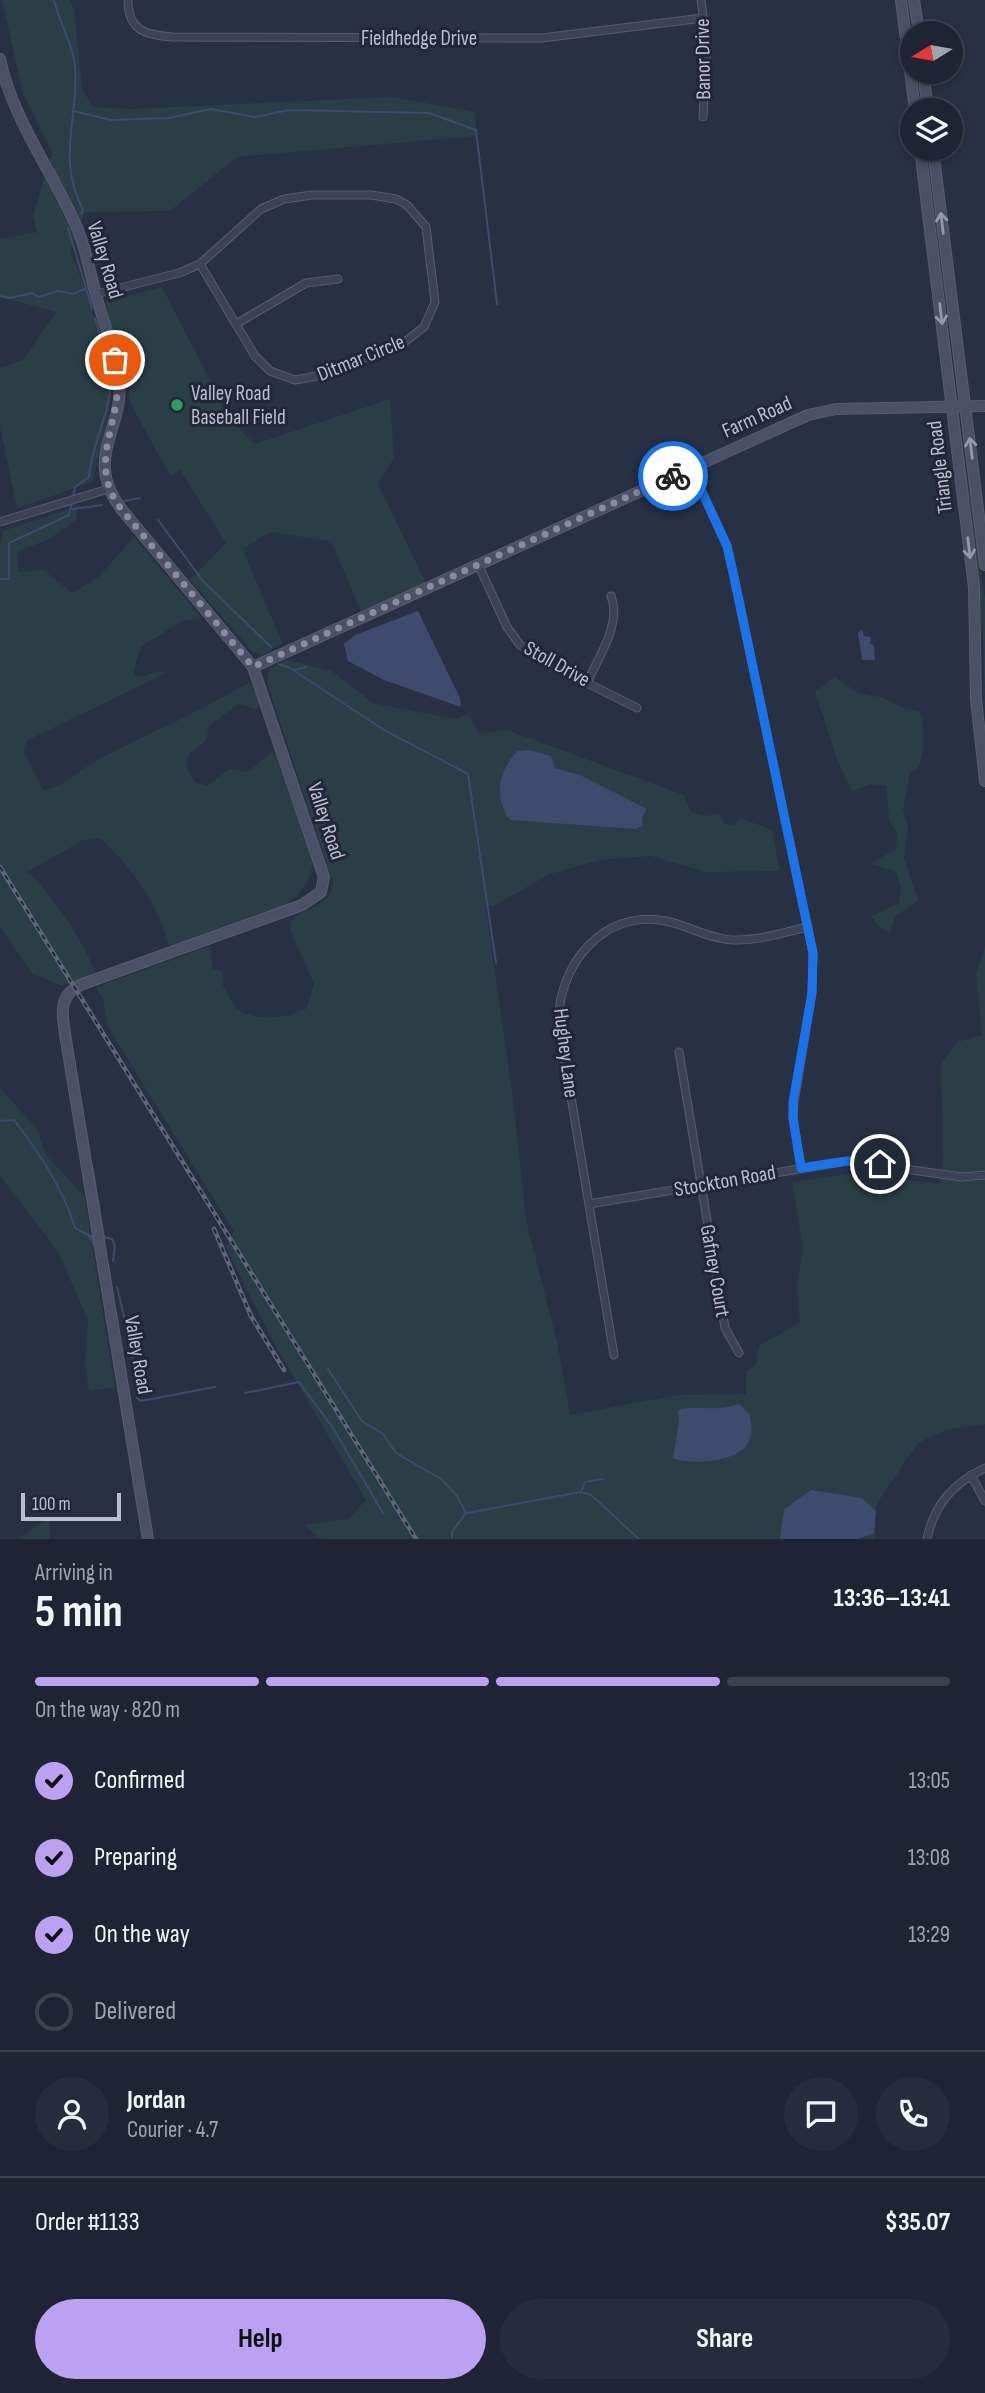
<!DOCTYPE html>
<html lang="en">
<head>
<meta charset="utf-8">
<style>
	body { margin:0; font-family:"Sofia Sans Condensed",sans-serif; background:#262c3b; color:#f1f3f6; height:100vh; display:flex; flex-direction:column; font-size:26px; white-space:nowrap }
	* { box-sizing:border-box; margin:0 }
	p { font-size:23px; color:#a1a4ac }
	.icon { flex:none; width:38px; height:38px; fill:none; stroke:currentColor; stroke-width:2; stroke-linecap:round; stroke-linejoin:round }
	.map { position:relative; height:1539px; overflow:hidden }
	.sheet { display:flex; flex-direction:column; background:#1e2433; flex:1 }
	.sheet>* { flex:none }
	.needle { width:46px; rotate:259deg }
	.tools { position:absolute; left:900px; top:21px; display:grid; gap:14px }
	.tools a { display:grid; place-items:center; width:63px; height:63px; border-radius:50%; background:#1e2433; box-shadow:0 4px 10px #0003,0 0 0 2px #3c414e; font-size:35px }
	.scale { position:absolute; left:21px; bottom:18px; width:100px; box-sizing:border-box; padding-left:7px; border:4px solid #babfcd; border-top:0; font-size:19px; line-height:24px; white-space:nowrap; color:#babfcd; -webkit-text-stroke:5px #212739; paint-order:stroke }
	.pin { position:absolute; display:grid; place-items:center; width:60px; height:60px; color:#fff; margin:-30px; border:4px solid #fff; border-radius:50%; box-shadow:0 2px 7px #0007 }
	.courier { position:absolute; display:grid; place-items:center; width:70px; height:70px; margin:-35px; border:5px solid #1a73e8; border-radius:50%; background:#fff; color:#222; box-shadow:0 2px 9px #0007 }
	.headline em { font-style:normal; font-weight:700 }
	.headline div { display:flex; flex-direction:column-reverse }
	.headline { display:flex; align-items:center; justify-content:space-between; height:119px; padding:0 35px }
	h1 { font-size:46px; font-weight:700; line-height:52px }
	.bar { display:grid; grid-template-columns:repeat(4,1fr); gap:10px 7px; align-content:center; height:84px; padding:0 35px }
	.bar i { height:9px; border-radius:5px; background:#3c414e }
	.bar .active { background:#bca0f2 }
	.bar p { grid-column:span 4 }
	.line { display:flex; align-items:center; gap:18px; padding:0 35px; border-top:2px solid #3c414e }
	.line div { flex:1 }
	.round { display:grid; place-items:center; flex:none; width:74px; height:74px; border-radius:37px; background:#262c3b }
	ol { padding:0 35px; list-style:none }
	li { display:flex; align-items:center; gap:21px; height:77px }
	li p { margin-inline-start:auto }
	li .icon { padding:7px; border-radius:50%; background:#bca0f2; color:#111; stroke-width:4 }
	li:last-child { color:#a1a4ac }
	li i { width:38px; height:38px; border:4px solid #3c414e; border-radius:50% }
	.action { display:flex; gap:14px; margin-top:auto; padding:14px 35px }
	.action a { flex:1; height:80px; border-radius:42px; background:#bca0f2; color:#111; font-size:28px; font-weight:700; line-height:80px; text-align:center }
	.action a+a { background:#262c3b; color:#f1f3f6 }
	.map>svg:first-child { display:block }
	.green { fill:#2a3e45 }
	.water { fill:#3e4b6d }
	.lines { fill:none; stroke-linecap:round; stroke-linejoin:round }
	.stream { stroke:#3e4b6d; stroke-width:2 }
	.street-casing { stroke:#585e6e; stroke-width:9 }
	.secondary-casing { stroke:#585e6e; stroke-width:12 }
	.street { stroke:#3c4354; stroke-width:7 }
	.secondary { stroke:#4a5167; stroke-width:10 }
	.rail-casing { stroke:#5e667b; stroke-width:4.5 }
	.rail { stroke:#212739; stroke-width:2; stroke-dasharray:5; stroke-linecap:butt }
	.oneway { stroke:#9398a9 }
	.done { stroke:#878d9d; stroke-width:7; stroke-dasharray:0 12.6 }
	.route { stroke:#1a73e8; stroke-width:9 }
	.leisure-dot { fill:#2e9e5b; stroke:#212739; stroke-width:2.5 }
	.labels { text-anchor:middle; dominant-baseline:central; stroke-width:6; stroke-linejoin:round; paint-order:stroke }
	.street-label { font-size:21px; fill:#babfcd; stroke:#212739 }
	.poi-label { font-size:21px; fill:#babfcd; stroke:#212739; text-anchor:start }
</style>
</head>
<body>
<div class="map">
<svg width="985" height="1539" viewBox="0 0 985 1539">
	<rect width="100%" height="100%" fill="#283044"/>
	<g class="green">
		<path d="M2,0H70L74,9L82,89L93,107L131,109L392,97L475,112L476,136L237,157L170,211L85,212L70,252L88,294L111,386C112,416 98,451 93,482L17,508L0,427V368L23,360L56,312L0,297V239L37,232L33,215L52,153L23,93Z"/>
		<path d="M923,149H929L957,383Z"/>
		<path d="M162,287L231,421L255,444L390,399L394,458L378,484L426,583L361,612L331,541L270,532L243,549L282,643L262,655L252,651L190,580L226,543L180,470L171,477L131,405L105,301Z"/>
		<path d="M960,427L985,598V718L983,633Z"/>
		<path d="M78,506L76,520L49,539L17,552L19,572L43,570L73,593L99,576L134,537L202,618L182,621L141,647L133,674L141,677L160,671L166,673L26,741L24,752L43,790C64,788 80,769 99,759C150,733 201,711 250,682L256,693L259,710L238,704L209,726L206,741L189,754L186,766L195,782L207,786L230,769L248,772L272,752L277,754L313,863C309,883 302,893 285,905L170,947C156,902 134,870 100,838L83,840L27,872C48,888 88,947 95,973L62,986L33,974L0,927V546L3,531Z"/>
		<path d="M286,660L332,671L373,703L455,719L468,714L480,734L507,730L684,795L690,811L704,816L719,814L725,824L733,825L741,818L772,830L780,871L707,872L651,856L600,860L550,874L493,906L485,904L513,1098L526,1220L557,1342L570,1415L678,1395L746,1394V1372L756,1364L759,1346L800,1322L797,1287L803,1249L792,1182L854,1173L940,1184L943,1164L941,1063L957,1042L982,1035L976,974L985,946V1424L946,1430L918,1443L876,1505L875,1539H321L304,1525L348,1519L366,1500L276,1347L226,1248L234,1232L108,1027L103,998L97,990V987L210,946L213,969L223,972V986L237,1010C259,1021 286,1019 307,1008L314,984L290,930L291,921C306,905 330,909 333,883L267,682L269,669Z"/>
		<path d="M835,677L858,693L880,697L906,709L918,710C926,722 924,758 917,770L910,772L903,810L908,826L904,858L918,901L895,916L890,933L881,929L871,916L899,903L901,889L896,871L869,864L895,850L898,835L889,820L886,786L871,784L852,791L838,762L815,692Z"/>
		<path d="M0,1088L37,1129L46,1155L84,1196L115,1388L89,1390L85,1363L88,1320L58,1252L0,1176Z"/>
		<path d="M50,1517V1539H18Z"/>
	</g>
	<g class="water">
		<path d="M418,611L460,698L461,707L384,680L348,661L344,644L355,635Z"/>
		<path d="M862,629L864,636L871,637L870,644L874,645L875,660H862L858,633Z"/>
		<path d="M529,750L551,756L555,768L580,775L647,809L642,817L643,825L636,829L510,820C493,799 499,768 518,751Z"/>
		<path d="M739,1404L750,1415C751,1425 753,1434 748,1443C738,1462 691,1466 673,1458L679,1421L678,1410C699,1404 713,1413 739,1404Z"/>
		<path d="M811,1490L862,1498L876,1511L874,1533L858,1539H780L784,1509Z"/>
	</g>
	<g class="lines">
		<g class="stream">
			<path d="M54,0C59,23 73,43 75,67C79,120 56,157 83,210L81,213"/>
			<path d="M73,111L111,120L169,118L211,109L255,117L289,110L429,113L476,130L497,304"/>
			<path d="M68,228L92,308"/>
			<path d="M0,296L9,298L32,293L38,297L58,291L73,294L87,288"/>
			<path d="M73,496L75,487L89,477C91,449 104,426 109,398C114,371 102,344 95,318"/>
			<path d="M124,501L140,498"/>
			<path d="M72,509L102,505"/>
			<path d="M158,520L203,581L271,647"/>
			<path d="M0,579H9V543L69,515L72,502"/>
			<path d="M279,664L290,668L384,730L468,774L496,963"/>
			<path d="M294,670L306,667"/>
			<path d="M0,1121L14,1120C39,1152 63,1188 75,1228L92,1237"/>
			<path d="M92,1165L104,1237L112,1239L115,1246L113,1261"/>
			<path d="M90,1236L94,1246"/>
			<path d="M117,1287L128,1333L137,1398L141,1401L215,1387"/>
			<path d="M328,1369L362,1421L383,1434L396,1453L441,1479L457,1496L466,1513L452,1532V1539"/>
			<path d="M245,1393L299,1382L333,1428L383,1513"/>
			<path d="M582,1490L585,1482L603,1479"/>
			<path d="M467,1513L581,1492L591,1495L639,1539"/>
		</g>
		<defs>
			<g id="street">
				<path d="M128,0C128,31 146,35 173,37L542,38L703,18"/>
				<path d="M701,0L707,47L703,117"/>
				<path d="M96,294L179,273L200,264L261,209L284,199L312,195H371L396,199L407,205L426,227L435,302L424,327L406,341L322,375L295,380L270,371L255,356L200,264"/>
				<path d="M236,324L306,283L338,279"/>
				<path d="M691,468L727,546L734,577L813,953L812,993L794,1102L793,1118L801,1168"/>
				<path d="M0,522L108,489"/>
				<path d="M478,564L507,627L520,645L547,663L637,708"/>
				<path d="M588,681C599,656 622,623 611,596"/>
				<path d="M679,1052L725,1328L739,1353"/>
				<path d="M589,1204L847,1161L962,1177L985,1175"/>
				<path d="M614,1355L559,1025C556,967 603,908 666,921C689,926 710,939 733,940C758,941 784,932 808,927"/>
				<path d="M971,1475L985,1501"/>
				<path d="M927,1539C934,1505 953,1483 985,1468"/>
			</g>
			<g id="secondary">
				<path d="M901,0L915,110"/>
				<path d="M914,0L919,33"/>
				<path d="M0,59C12,117 48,165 73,219C85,243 89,270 96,295C103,321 113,346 118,372C129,427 80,455 122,510L253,667L324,877L321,892L302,905L80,985C58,997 62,1013 65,1034L148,1539"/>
				<path d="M923,72L928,110"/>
				<path d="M920,149L974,587L976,699L985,781"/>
				<path d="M933,149L985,565"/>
				<path d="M253,667L808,415L836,409L985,406"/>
			</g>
		</defs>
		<use href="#street" class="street-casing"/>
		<use href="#secondary" class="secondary-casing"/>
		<use href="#street" class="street"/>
		<use href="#secondary" class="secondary"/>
		<defs>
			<g id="rail">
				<path d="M0,867L416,1539"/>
				<path d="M214,1229L251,1316L284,1370"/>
			</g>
		</defs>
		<use href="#rail" class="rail-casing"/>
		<use href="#rail" class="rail"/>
	</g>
	<defs><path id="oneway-shaft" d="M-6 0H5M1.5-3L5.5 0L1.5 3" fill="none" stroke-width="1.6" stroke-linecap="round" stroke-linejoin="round" transform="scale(1.75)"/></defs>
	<g class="oneway">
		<use href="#oneway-shaft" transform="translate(942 223) rotate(-97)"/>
		<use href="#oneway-shaft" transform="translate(941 314) rotate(83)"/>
		<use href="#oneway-shaft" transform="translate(971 448) rotate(-97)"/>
		<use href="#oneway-shaft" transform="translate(969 548) rotate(83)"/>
	</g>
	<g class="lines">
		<path class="done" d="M115,360C129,417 82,459 122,510L253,667L673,476"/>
		<path class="route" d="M673,476L691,468L727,546L734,577L813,953L812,993L793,1102V1118L801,1168L847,1161L880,1164"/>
	</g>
	<circle class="leisure-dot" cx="177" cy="405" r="7"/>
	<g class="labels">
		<g class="street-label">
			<text x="419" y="38">Fieldhedge Drive</text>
			<text transform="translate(703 59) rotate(-91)">Banor Drive</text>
			<text transform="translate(105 260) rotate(73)">Valley Road</text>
			<text transform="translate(361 358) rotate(-22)">Ditmar Circle</text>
			<text transform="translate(757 417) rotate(-24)">Farm Road</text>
			<text transform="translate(940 467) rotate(-97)">Triangle Road</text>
			<text transform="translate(557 664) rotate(29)">Stoll Drive</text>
			<text transform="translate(326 821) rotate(72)">Valley Road</text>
			<text transform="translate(566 1053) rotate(83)">Hughey Lane</text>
			<text transform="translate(725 1181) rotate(-10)">Stockton Road</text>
			<text transform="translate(715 1271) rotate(80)">Gafney Court</text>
			<text transform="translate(138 1355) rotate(80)">Valley Road</text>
		</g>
		<g class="poi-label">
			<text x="191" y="393">Valley Road<tspan x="191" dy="24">Baseball Field</tspan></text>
		</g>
	</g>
</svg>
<div class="tools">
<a><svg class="needle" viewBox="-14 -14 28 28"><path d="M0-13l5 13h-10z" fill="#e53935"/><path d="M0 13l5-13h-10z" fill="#a1a4ac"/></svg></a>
<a><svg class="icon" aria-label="layers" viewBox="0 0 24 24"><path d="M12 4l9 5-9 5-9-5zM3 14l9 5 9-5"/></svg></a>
</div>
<div class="scale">100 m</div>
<div class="pin" style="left:115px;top:360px;background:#ea580c"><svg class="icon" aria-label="bag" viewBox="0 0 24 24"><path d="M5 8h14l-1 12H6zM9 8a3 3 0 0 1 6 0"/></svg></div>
<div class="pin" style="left:880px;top:1164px;background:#1f2937"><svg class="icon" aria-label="home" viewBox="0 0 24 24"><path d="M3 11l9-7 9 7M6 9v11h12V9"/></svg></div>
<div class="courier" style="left:673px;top:476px"><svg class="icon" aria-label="bike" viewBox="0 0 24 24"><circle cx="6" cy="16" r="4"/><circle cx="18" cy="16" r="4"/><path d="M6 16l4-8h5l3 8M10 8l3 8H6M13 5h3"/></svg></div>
</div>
<section class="sheet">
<div class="headline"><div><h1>5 min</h1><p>Arriving in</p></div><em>13:36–13:41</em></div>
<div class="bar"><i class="active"></i><i class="active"></i><i class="active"></i><i></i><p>On the way · 820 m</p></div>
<ol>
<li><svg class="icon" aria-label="check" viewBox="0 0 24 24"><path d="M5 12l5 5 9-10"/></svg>Confirmed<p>13:05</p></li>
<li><svg class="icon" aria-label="check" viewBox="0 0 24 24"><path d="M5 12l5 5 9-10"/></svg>Preparing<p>13:08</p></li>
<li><svg class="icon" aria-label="check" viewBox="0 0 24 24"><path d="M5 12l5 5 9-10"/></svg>On the way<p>13:29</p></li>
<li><i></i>Delivered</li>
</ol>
<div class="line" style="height:126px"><a class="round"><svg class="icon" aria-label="person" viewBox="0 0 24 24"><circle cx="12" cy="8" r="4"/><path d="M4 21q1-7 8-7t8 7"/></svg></a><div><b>Jordan</b><p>Courier · 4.7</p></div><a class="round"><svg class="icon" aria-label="chat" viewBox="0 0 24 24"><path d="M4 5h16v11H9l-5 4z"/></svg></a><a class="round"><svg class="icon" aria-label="phone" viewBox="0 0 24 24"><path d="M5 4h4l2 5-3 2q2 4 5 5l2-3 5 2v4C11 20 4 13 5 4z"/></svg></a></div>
<div class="line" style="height:91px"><div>Order #1133</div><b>$35.07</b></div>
<div class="action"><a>Help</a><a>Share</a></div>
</section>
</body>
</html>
